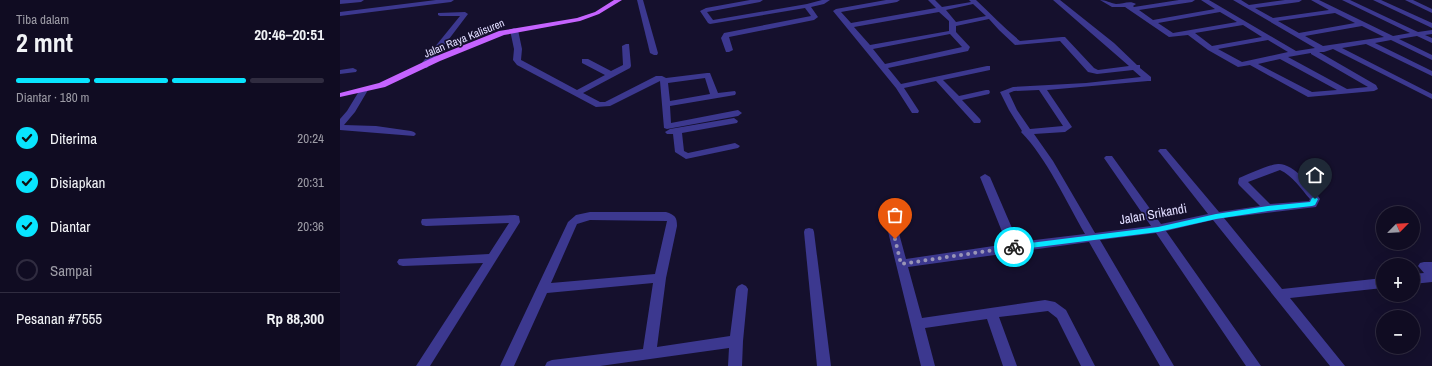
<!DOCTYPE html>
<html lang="id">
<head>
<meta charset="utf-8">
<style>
	body { margin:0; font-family:"Archivo Narrow",sans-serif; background:#19152a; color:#f1f3f6; height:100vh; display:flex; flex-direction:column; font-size:15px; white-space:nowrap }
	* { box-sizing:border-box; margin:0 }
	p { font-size:13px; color:#9c9ba5 }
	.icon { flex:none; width:22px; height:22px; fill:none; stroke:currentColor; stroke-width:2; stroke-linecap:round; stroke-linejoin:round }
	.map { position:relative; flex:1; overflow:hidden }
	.side { display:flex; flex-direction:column; background:#100c22; width:340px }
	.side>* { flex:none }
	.needle { width:26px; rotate:66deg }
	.buttons { position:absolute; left:1036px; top:206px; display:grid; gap:8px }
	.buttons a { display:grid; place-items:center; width:44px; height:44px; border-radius:50%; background:#100c22; box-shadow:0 4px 16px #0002,0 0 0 1px #302c40; font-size:20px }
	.pin { position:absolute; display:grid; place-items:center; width:34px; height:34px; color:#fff; margin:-41px -17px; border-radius:50% 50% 50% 0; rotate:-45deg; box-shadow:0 0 4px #0007 }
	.pin .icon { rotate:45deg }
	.courier { position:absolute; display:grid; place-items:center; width:40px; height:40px; margin:-20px; border:3px solid #08e5ff; border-radius:50%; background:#fff; color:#222; box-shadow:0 1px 5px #0007 }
	.overview em { font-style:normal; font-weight:700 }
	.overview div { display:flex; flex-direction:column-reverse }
	.overview { display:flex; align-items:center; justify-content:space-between; height:68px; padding:0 16px }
	h1 { font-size:26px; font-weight:700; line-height:30px }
	.bar { display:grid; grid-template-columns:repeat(4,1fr); gap:6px 4px; align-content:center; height:48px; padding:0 16px }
	.bar i { height:5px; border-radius:3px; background:#302c40 }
	.bar .current { background:#08e5ff }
	.bar p { grid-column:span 4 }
	.line { display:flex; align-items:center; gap:10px; padding:0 16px; border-top:1px solid #302c40 }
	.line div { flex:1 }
	ol { padding:0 16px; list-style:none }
	li { display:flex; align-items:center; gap:12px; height:44px }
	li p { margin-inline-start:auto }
	li .icon { padding:4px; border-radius:50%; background:#08e5ff; color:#111; stroke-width:4 }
	li:last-child { color:#9c9ba5 }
	li i { width:22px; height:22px; border:2px solid #302c40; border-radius:50% }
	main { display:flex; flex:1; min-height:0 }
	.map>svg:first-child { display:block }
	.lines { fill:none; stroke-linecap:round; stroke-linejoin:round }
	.minor { fill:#3c388f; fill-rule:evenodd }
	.major { fill:#c563ff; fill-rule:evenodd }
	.route { fill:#08e5ff }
	.done { stroke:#9995b6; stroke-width:4; stroke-dasharray:0 7.2 }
	.labels { text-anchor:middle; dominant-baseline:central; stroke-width:3.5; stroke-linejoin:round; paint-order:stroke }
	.far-street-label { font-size:11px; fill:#e0dcff; stroke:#15102d }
	.street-label { font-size:13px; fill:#e0dcff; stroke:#15102d }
</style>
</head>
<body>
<main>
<section class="side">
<div class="overview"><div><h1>2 mnt</h1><p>Tiba dalam</p></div><em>20:46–20:51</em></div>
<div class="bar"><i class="current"></i><i class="current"></i><i class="current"></i><i></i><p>Diantar · 180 m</p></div>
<ol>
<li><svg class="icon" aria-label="check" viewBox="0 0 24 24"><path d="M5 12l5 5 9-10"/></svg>Diterima<p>20:24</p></li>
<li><svg class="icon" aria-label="check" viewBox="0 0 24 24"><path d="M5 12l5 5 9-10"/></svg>Disiapkan<p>20:31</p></li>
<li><svg class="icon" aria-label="check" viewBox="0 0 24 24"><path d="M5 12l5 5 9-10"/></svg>Diantar<p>20:36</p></li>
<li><i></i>Sampai</li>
</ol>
<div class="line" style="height:52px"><div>Pesanan #7555</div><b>Rp 88,300</b></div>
</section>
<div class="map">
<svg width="1092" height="366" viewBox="0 0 1092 366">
	<rect width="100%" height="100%" fill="#15102d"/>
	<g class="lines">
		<g class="minor">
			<path d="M0,0H24L21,2L0,4Z"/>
			<path d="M96,0H114L111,2L0,16V12Z"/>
			<path d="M297,0H303L318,53L317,55H314L310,53Z"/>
			<path d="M410,0H423L420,2L367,12L373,20L467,4L482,0H490L484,4L471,7L478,17L474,20L389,37L393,50L389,52H386L381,38L384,33L471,16L465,8L370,24L368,23L360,11L366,8Z"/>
			<path d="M546,0H560L557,2L501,12L511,23L596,8L588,0H595L602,7L631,2L629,0H636C651,14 664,28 680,41L722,37H725L754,68L758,70L789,66L713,0H720L774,43L797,65H800V68L811,77V81H808L707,90L732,127L725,132L694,134L713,161L755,233L811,226L764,158L766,156H772L821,224L868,214L820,153L818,151L820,149H826L879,212L920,206L899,185L898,183L899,178C910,174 927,165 938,164C953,163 973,187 980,199L976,207L884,218L942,289L1043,278V288L950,298L1005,366H990L873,220L826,231L921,366H906L816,233L760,240L834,366H820L749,242L568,267L582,318L705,300L715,302L726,310L755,366H741L717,318L708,311L659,317L677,366H663L647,319L585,328L595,366H581L544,215L545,212H553L554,215L566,259L667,244L640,177L645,174L650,177L678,242L745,234C727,203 706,157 681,132L682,131L669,110L660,92L673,87L746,83L801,77L793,70L757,74L748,72L720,41L675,45L659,30L649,19L616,26V32L630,47L628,51L548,68L561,84L647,66H650V70L603,80L619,96L646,90H649L650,92L649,94L622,100L640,119L641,121L640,123H634L596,81L564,88L579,111L578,113H572L556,88L493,11L496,9ZM633,4L646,16L616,22L606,10ZM599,12L609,21V31L530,45L514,27ZM610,34L622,47L545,64L533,49ZM699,90L723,126L690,129L677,110L669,93L674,91ZM940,170C953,176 961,189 970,199L969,201L930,204L908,182Z"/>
			<path d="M760,0C766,0 770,3 776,4C783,4 790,0 796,4L793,6L794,7L839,0H855L852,2L799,10L813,20L875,9L861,0H869L956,51L975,48L893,0H901L909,5L945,0H962L959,2L915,8L933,18L989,10L971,0H979L1053,36L1070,33L1002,0H1010L1078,32L1092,30V34L1085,35L1092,38V43L1077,36L1059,39L1092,55V60L1051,40L1035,43L1092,71V76L1026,44L1002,48L1092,94V99L993,49L984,52H979L1036,85L1038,89L1034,91L968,97L910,65L898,67L868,50L848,35L829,37L785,7H772ZM880,12L897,22L833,33L818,23ZM995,13L1015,23L959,33L938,21ZM903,25L922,37L872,46L855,33ZM1022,26L1044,37L983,46L965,36ZM928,40L948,52L902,62L878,49ZM971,53V54L1028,87L1007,89L948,57ZM940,59L997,90L972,92L918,64Z"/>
			<path d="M1033,0H1041L1092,23V28Z"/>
			<path d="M1065,0H1073L1092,9V13Z"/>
			<path d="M98,13L125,12L128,14L87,68H81V64L120,16H100L98,15Z"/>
			<path d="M174,28L178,30L182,49L181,60L183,61L237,90L265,75L242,63V59H248L271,71L283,65L282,46L286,44H289L291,66L290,68L243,93L260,102H265L316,76H322L326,78L367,73H370L378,93L395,91L396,93L395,95L330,106L331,123L398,110L402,113L398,116L327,129L324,128L320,81L270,106L256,107L177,65L173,60L174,49L170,30ZM365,78L370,94L330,101L328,83Z"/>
			<path d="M13,68L17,70L16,72L0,74V70Z"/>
			<path d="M21,88H27L28,90L15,112L4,125L36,126L71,131L74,132L76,134L74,136L0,130V119L7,111Z"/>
			<path d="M394,118L398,121L397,123L342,133L344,151L348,153L395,143L400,146L398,148L346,159L335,152L333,134H327L325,132L330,129Z"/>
			<path d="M250,212H326C335,215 337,217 337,226L326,278L317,347L390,336L396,289L398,286L402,284L406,286L408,289L403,341L402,366H388L389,348L260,366H205L207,362L212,360L303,349L313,283L207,293L174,366H160L228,222L236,215ZM250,220L327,221L315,274L211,283L237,224Z"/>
			<path d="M175,215L179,216L180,222L90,366H76L143,263L63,266L59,265L57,262L59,259L149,254L169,223L86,226L82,225L81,222L82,219Z"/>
			<path d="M469,228L473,229L474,232L491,366H477L464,232L465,229Z"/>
			<path d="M1084,262H1092V282L1073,284V274L1084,273L1078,266L1080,263Z"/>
		</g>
		<path class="major" d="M274,0H282L259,14L240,21L164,35L100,61L45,87L0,97V93L39,83L94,57L159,31L237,18L255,12Z"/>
	</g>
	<path class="route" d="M975,197L978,199L975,205L972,206L928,211L876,219L818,232L674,250L670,247L674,245L818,227L876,214L928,206L970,202L972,198Z"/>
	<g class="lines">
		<path class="done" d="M555,239L561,264L674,247"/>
	</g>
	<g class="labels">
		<g class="far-street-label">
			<text transform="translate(124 38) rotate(-22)">Jalan Raya Kalisuren</text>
		</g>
		<g class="street-label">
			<text transform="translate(813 214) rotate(-10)">Jalan Srikandi</text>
		</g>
	</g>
</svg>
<div class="buttons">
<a><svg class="needle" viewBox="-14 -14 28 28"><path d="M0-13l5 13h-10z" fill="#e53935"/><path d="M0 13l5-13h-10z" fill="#9c9ba5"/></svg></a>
<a>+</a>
<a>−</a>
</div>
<div class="pin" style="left:555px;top:239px;background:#ea580c"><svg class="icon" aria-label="bag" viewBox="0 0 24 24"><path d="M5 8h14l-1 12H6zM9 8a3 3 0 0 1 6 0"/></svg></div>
<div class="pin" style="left:975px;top:199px;background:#1f2937"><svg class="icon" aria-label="home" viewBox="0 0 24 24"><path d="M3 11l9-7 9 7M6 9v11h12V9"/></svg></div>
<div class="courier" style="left:674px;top:247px"><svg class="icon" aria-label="bike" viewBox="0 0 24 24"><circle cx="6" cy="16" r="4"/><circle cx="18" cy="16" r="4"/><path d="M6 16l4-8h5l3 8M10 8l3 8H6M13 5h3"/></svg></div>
</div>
</main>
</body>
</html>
